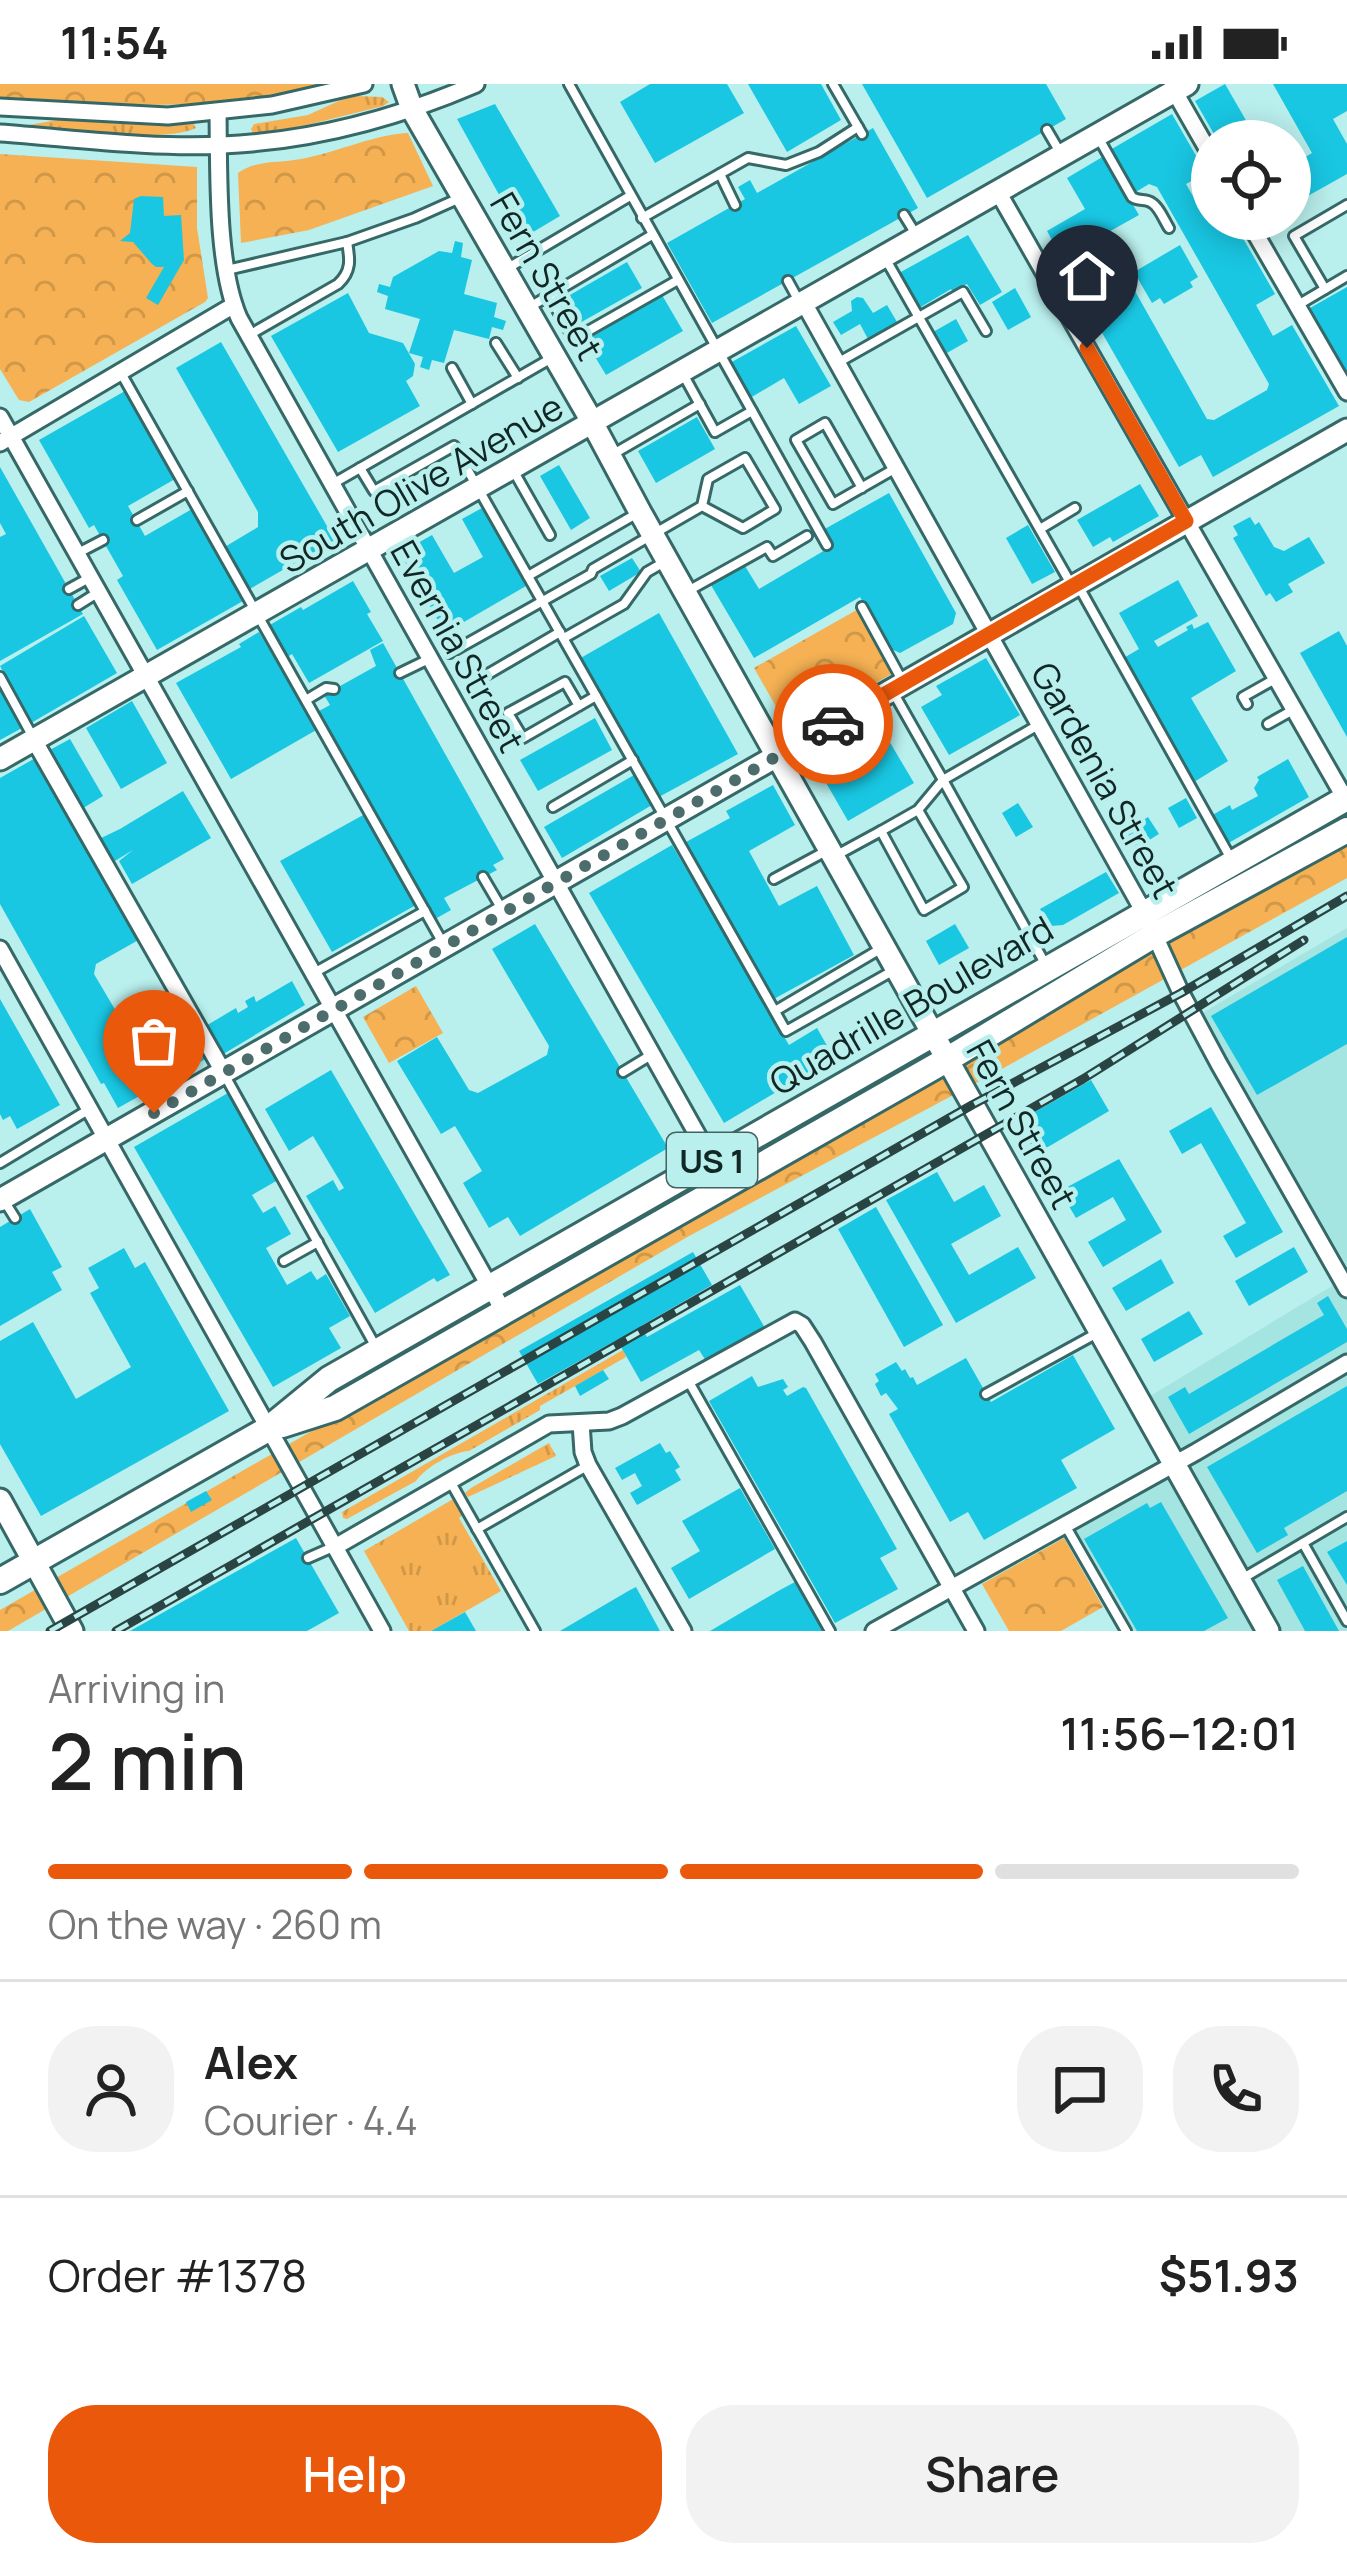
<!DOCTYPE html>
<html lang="en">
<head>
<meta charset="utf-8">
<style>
	body { margin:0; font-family:Manrope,sans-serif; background:#f2f2f2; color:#222; height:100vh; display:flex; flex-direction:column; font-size:45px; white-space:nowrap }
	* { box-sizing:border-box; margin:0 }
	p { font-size:39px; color:#767676 }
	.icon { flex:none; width:66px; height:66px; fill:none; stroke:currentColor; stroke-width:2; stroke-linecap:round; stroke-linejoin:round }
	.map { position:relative; height:1547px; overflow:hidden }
	.details { display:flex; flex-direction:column; background:#fff; flex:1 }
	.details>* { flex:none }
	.tools { position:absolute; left:1191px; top:36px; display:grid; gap:24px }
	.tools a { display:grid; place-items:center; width:120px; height:120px; border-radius:50%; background:#fff; box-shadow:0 6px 30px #0003; font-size:60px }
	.pin { position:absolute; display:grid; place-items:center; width:102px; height:102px; color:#fff; margin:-123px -51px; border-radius:50% 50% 50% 0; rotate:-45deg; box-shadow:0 0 12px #0007 }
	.pin .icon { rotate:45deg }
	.courier { position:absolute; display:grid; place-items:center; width:120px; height:120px; margin:-60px; border:9px solid #ea580c; border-radius:50%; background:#fff; color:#222; box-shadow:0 3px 15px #0007 }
	.summary em { font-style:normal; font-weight:600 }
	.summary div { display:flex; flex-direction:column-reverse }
	.summary { display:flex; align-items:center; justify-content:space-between; height:204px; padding:0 48px }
	h1 { font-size:78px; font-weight:600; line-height:90px }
	.bar { display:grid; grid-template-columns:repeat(4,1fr); gap:18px 12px; align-content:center; height:144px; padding:0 48px }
	.bar i { height:15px; border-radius:9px; background:#e0e0e0 }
	.bar .active { background:#ea580c }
	.bar p { grid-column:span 4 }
	.line { display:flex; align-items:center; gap:30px; padding:0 48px; border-top:3px solid #e0e0e0 }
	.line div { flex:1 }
	.round { display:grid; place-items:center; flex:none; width:126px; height:126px; border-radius:48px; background:#f2f2f2 }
	.button { display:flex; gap:24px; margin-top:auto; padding:24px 48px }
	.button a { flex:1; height:138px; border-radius:48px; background:#ea580c; color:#fff; font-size:48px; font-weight:600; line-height:138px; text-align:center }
	.button a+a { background:#f2f2f2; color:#222 }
	.status { display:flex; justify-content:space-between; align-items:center; height:84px; padding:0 60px; background:#fff; direction:ltr }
	.status svg { height:33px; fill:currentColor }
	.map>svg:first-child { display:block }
	.built { fill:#a4e4e1 }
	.grass { fill:url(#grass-tufts) }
	.forest { fill:url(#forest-crowns) }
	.building { fill:#19c7e3 }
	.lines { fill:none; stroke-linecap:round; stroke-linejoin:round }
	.lane-casing { stroke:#356866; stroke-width:14 }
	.street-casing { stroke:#356866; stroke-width:21 }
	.secondary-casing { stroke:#356866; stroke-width:27 }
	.primary-casing { stroke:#356866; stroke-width:30 }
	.lane { stroke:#fff; stroke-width:8 }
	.street { stroke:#fff; stroke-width:15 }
	.secondary { stroke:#fff; stroke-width:21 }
	.primary { stroke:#fff; stroke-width:24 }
	.rail-casing { stroke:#294442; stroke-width:9 }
	.rail { stroke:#b9efed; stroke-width:4.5; stroke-dasharray:14; stroke-linecap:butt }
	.done { stroke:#4c6d6c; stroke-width:12; stroke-dasharray:0 21.6 }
	.route { stroke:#ea580c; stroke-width:15 }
	.labels { text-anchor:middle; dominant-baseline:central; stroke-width:9; stroke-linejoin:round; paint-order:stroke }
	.shield { fill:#b9efed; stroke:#436362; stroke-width:3 }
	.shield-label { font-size:33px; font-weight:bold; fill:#112726 }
	.street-label { font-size:36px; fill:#112726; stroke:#b9efed }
</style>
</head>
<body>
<div class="status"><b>11:54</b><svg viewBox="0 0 49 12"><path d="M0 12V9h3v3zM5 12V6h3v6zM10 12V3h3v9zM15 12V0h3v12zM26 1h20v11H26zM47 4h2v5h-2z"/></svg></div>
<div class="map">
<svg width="1347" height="1547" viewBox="0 0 1347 1547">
	<defs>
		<pattern id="grass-tufts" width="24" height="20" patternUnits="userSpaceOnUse" patternTransform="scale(3)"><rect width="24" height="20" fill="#f5b153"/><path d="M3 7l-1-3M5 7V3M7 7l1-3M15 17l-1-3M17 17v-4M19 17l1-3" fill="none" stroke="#d19848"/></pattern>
		<pattern id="forest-crowns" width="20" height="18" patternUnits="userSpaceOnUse" patternTransform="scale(3)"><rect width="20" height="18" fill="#f5b153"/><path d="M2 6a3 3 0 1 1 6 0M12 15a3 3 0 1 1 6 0" fill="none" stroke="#d19848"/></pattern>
	</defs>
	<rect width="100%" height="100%" fill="#b9efed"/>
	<g class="built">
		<path d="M1347,844V1182L1199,931Z"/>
		<path d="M1347,1193V1547H1129L1071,1444L1185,1379L1147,1314Z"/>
	</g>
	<g class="grass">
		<path d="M356,12L382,13L389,18L383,22L279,48L253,49L251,45L254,40L308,31L343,15Z"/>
		<path d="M63,35L120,40L192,38L196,44C167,59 67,46 30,44L29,41Z"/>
		<path d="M623,1266L626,1273L540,1322V1326L469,1367C452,1368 426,1383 416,1397L347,1435L343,1434L342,1428Z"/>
		<path d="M549,1359L556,1372L468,1413L465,1409L471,1404Z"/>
		<path d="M455,1414L464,1430L459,1434L501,1507L431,1547H409L364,1467Z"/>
	</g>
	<g class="forest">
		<path d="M0,0H330C221,28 111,22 0,14Z"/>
		<path d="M408,49L433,102L309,146L241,159L238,89C254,77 274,79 294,76C332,71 370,51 408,49Z"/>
		<path d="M0,70L197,83V144L208,214L205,218L29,318L19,316L0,285Z"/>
		<path d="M862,523L897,587L790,647L754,584Z"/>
		<path d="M1347,753V794L989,992L689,1152L8,1547H0V1526Z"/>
		<path d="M416,902L443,949L389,979L363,933Z"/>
		<path d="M1064,1454L1103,1523L1061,1547H1009L982,1500Z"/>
	</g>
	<g class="building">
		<path d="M650,0H727L744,29L655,79L620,18Z"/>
		<path d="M748,0H821L841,36L787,68Z"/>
		<path d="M862,0H1046L1066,35L927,114Z"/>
		<path d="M1225,0L1258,57H1218L1195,17Z"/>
		<path d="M1273,0H1347V27L1333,35L1347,60V90L1290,122V82L1312,69Z"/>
		<path d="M495,20L560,132L523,154L457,35Z"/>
		<path d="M1172,30L1206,89L1186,100L1204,131L1212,126V135H1232L1275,210L1256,221L1273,252L1292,241L1339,322L1213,393L1201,371L1179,383L1085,219L1093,214L1086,202L1122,184L1207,335L1214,336L1267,306L1269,300L1157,103L1149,100L1134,109L1110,66Z"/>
		<path d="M873,44L918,124L712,239L667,159L745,115L738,103L750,96L757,109Z"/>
		<path d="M1104,72L1139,131L1062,174L1047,147L1085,125L1067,94Z"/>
		<path d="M141,112L163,113L164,132L181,131L184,176L158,221L146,214L164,183H156L152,180L133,158L120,157L130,149L134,115Z"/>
		<path d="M968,151L1002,208L980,221L967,200L953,208L951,205L919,224L899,189Z"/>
		<path d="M455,157L463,159L461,173L472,176L464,210L497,219L494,233L506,237L503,246L492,243L489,255L454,246L444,279L432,276L429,286L420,283L423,273L409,269L420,235L385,225L388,212L377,208L379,200L390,203L393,193L439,167L452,169Z"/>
		<path d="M1180,161L1198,193L1190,198L1193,203L1164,220L1160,214L1152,219L1134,188Z"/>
		<path d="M627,178L642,204L578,240L563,215Z"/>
		<path d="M1347,203V289L1310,224Z"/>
		<path d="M1015,204L1031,233L1008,246L992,218Z"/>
		<path d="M348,209L369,249L403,259L415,280L413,292L406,297L420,322L338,368L271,252Z"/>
		<path d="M662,211L683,247L606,291L585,256Z"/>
		<path d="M857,213L863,214L873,229L887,221L897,238L868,255L860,240L841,251L833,238L852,227L851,217Z"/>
		<path d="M956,235L968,257L945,270L933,248Z"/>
		<path d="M796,242L831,302L799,320L784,294L750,314L730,279Z"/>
		<path d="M221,258L335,456L248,506L223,464L258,443V428L176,284Z"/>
		<path d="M125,307L175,395L128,422L145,452L192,425L243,517L157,566L117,496L123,492L94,441L89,444L39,356Z"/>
		<path d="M697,333L715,365L656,399L638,367Z"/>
		<path d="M559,381L590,434L571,446L540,392Z"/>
		<path d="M0,383L83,530L0,577V453L6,450L0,439Z"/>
		<path d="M1140,400L1159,432L1113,458L1110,453L1093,463L1077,436Z"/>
		<path d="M889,409L956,529L953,540L900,569L889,564L860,513L754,574L708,496L742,477L759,505L832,462L823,446Z"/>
		<path d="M482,424L526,502L445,549L400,469L432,451L454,489L483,473L462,435Z"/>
		<path d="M1250,433L1255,441L1259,438L1274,463L1284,467L1309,453L1325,479L1288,500L1293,508L1276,518L1270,509L1266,512L1233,454L1238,451L1233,442Z"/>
		<path d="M1028,441L1055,488L1032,500L1006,454Z"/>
		<path d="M632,474L641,488L609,507L600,492Z"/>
		<path d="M1178,496L1198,532L1154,557L1158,563L1188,546L1186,543L1192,540L1194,545L1208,538L1236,587L1191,614L1228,677L1194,698L1122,575L1139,565L1119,529Z"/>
		<path d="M353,497L371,528L367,530L383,557L309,599L292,570L287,573L268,542L301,523L303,526Z"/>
		<path d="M659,529L738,670L657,714L579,575Z"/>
		<path d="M84,532L117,589L31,639L0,582Z"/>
		<path d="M1339,547L1347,562V653L1300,569Z"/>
		<path d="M259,548L318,645L231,695L176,599L241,563L239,560Z"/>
		<path d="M383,559L504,775L493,781L497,786L444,814L451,826L435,835L319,627L330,621L324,611L376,582L370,566Z"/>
		<path d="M986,574L1020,631L949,671L921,623L942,611L936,602Z"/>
		<path d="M0,605L22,644L0,656Z"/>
		<path d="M132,617L167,679L121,705L86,644Z"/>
		<path d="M595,634L612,666L538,707L520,676Z"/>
		<path d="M882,645L914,699L848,737L817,683Z"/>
		<path d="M70,655L103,712L80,726L46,668Z"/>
		<path d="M39,672L142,854L96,880L94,890L123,939L130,942L176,916L209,973L118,1024L104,999L101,1000L0,820V694Z"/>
		<path d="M1288,675L1309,713L1225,761L1209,733L1230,721L1232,726L1258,712L1254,704L1259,696L1257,693Z"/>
		<path d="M634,691L652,721L562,774L544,743Z"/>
		<path d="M773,701L795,741L749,767L779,822L817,802L854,871L772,916L686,758L730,734L726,727Z"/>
		<path d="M183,707L211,754L132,800L119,777L133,766L110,780L97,756L120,745Z"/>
		<path d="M1186,714L1197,734L1179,744L1168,724Z"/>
		<path d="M1018,719L1033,743L1016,753L1002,729Z"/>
		<path d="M365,730L416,821L332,868L280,777Z"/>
		<path d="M1148,733L1159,750L1136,764L1126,747Z"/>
		<path d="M672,761L789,961L817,944L834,974L724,1039L589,809Z"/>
		<path d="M1106,788L1119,809L1063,841L1051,842L1040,825Z"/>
		<path d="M535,840L668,1064L520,1152L508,1133L489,1144L463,1099L482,1087L455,1042L441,1050L397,977L437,953L469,1006L478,1009L547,971L549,962L492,865Z"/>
		<path d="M955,840L969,864L939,881L926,857Z"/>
		<path d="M1347,853V960L1257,1011L1211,932Z"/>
		<path d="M292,897L305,921L220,972L204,943L236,924L238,929L248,923L245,917L254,912L256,918Z"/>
		<path d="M0,915L60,1021L17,1045L10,1032L3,1036L0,1030Z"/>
		<path d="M331,986L450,1191L437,1198L434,1194L375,1229L306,1112L333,1096L339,1107L344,1104L313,1052L289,1067L265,1025Z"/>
		<path d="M1091,996L1109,1027L1036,1070L1017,1038Z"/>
		<path d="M228,1009L278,1096L252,1111L263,1129L275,1122L291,1150L266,1164L287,1201L311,1187L317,1196L326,1190L350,1232L329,1244L341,1264L273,1303L134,1063Z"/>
		<path d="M1211,1023L1283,1148L1236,1174L1223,1152L1246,1139L1201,1059L1182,1070L1169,1047Z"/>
		<path d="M1119,1075L1162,1148L1103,1183L1088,1158L1126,1136L1113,1113L1076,1134L1060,1107Z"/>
		<path d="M937,1088L954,1118L984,1101L1001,1132L951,1160L969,1191L1018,1163L1036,1194L956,1239L886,1116Z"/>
		<path d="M876,1123L943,1241L904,1263L838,1145Z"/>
		<path d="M30,1125L62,1183L52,1188L62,1206L0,1242V1143Z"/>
		<path d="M1294,1163L1308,1188L1249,1222L1235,1197Z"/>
		<path d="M124,1164L135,1184L145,1178L229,1327L41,1432L0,1360V1257L33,1238L76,1315L131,1283L90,1209L99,1204L88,1184Z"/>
		<path d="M693,1168L712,1201L641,1242L647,1253L740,1201L765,1244L706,1277L699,1266L641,1298L617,1256L538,1300L519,1267Z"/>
		<path d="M1161,1175L1174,1199L1126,1227L1112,1204Z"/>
		<path d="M1328,1212L1347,1245V1258L1189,1350L1168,1313L1185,1303L1189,1310L1324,1231L1317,1219Z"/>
		<path d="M1189,1227L1203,1250L1154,1278L1141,1255Z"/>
		<path d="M1073,1271L1115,1345L1061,1376L1077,1404L984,1456L968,1428L950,1438L889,1330L898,1325L886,1309L881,1312L875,1300L879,1297L875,1290L896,1278L902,1287L905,1285L910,1294L913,1293L917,1301L966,1274L991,1318Z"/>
		<path d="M603,1286L609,1295L580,1312L575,1302Z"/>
		<path d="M752,1292L758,1303L783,1295L788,1303L783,1306L787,1312L803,1303L806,1304L897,1465L880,1474L898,1505L835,1539L709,1317Z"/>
		<path d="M1347,1302V1407L1284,1444L1288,1451L1257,1469L1207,1383Z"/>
		<path d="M660,1359L666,1369L670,1367L680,1383L675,1386L681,1396L637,1421L630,1409L642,1402L637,1393L635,1389L622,1396L615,1384Z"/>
		<path d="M740,1404L775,1465L689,1515L671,1484L700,1467L682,1437Z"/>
		<path d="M206,1407L212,1416L191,1428L186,1418Z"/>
		<path d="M1161,1418L1228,1534L1204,1547H1137L1084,1455L1147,1419L1150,1424Z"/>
		<path d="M296,1454L339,1529L307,1547H130Z"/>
		<path d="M1347,1457V1501L1327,1468Z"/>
		<path d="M1303,1482L1339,1547H1305L1277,1496Z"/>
		<path d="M795,1498L823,1547H710L780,1506Z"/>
		<path d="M636,1503L660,1547H560L630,1506Z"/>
		<path d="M465,1528L476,1547H431Z"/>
	</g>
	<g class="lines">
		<defs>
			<g id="lane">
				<path d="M569,0L827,461"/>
				<path d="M833,0L862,50"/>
				<path d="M1047,46L1061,70"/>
				<path d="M1098,53L1132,113C1139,118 1146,114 1152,119C1159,123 1164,136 1169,144"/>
				<path d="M720,90L735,121"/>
				<path d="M904,131L917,152"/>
				<path d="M642,134L748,74L786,81L819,68L858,43"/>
				<path d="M885,174L1071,500"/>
				<path d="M508,184L630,112"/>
				<path d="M227,186L347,158L415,134L462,113"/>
				<path d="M788,197L800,219"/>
				<path d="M1325,205L1294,152L1347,121"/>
				<path d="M549,212L574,255L678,196"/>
				<path d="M1298,221L1347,192"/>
				<path d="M528,224L652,151"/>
				<path d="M249,251L338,200C352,187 350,175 347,158"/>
				<path d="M496,259L518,294"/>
				<path d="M839,278L963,208L986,247"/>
				<path d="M452,284L472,320"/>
				<path d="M121,289L444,861"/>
				<path d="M683,290L715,348L752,327"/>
				<path d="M615,369L700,320"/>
				<path d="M360,384L374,407L454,362L596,612"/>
				<path d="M513,386L550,451"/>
				<path d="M334,399L550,275"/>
				<path d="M862,404L825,339L796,356L833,420L896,384"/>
				<path d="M137,436L188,407"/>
				<path d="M1040,445L1075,424"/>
				<path d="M78,469L103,456"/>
				<path d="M528,492L636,430"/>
				<path d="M1079,503L1230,773"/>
				<path d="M69,505L89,494"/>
				<path d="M686,508L767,463L773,472L807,452"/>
				<path d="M78,521L97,509"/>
				<path d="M862,523L903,598"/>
				<path d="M564,554L624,520L647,488L666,477"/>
				<path d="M450,569L591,490L593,485L702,422L708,395L745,374L775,425L743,444L702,422"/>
				<path d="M400,589L431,574"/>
				<path d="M488,590L560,548"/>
				<path d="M0,593L34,655"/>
				<path d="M893,608L943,696L1040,640"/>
				<path d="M306,616L326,604L334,605"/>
				<path d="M1247,620L1243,613L1275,595"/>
				<path d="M579,622L565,598L508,629L523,654L596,612L786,947L896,885"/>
				<path d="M1268,640L1293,626"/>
				<path d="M553,723L633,676"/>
				<path d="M918,726L881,747L924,826L963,803L918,726L943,696L1047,883"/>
				<path d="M835,772L881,747"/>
				<path d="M483,793L503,827"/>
				<path d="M774,795L828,766"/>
				<path d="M312,890L425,827"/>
				<path d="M775,927L882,864"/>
				<path d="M623,988L651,971"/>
				<path d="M224,990L377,1265"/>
				<path d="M0,1079L88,1026"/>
				<path d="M3,1115L15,1134"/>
				<path d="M284,1177L318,1158"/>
				<path d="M689,1298L830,1547"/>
				<path d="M986,1310L1099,1248"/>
				<path d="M450,1397L535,1547"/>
				<path d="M1065,1441L1126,1547"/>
				<path d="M477,1445L587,1382"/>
				<path d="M1303,1459L1347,1537"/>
				<path d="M308,1474L333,1463"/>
				<path d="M1245,1493L1347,1433"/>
			</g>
			<g id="street">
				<path d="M1172,3L1212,73"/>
				<path d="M0,23L168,32L272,21L364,0"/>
				<path d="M218,29C219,87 216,181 239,234L725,1100"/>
				<path d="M0,49C71,54 153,65 223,61C310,57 397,34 476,0"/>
				<path d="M998,108L1347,718"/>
				<path d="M1247,135L1347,308"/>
				<path d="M804,219L1145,830L1181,909L1219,980L1347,1205"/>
				<path d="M0,333L504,1228"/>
				<path d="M0,359L234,221"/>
				<path d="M34,656L224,989"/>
				<path d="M0,865L382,1547"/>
				<path d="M581,1339L583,1368L588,1381L683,1547"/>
				<path d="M335,1463L549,1340L609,1337L622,1332L795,1237L802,1241L813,1258L976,1547"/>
				<path d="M874,1547L1196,1368L1347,1279"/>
			</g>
			<g id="secondary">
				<path d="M403,0L412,25L586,327L640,428L1268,1547"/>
				<path d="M0,675L1187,0"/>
				<path d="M0,1116L1347,346"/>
				<path d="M0,1416L72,1547"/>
			</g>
			<g id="primary">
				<path d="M282,1341L335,1324L948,975L1156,850L1347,746"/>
				<path d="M0,1497L268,1345L329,1295L1347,714"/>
			</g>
		</defs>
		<use href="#lane" class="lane-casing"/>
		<use href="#street" class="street-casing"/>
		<use href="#secondary" class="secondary-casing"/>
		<use href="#primary" class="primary-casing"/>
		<use href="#lane" class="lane"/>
		<use href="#street" class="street"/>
		<use href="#secondary" class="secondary"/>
		<use href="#primary" class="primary"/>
		<defs>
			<g id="rail">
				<path d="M50,1547L972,1021L1181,909L1347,812"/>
				<path d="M116,1547L1083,995L1304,856"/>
			</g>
		</defs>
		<use href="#rail" class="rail-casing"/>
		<use href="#rail" class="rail"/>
	</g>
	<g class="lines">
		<path class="done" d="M154,1029L833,640"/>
		<path class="route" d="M833,640L1186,437L1087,264"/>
	</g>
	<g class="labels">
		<rect class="shield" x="667" y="1049" width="90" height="54" rx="9"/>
		<g class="shield-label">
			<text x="712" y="1076">US 1</text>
		</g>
		<g class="street-label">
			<text transform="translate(547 192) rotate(60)">Fern Street</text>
			<text transform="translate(421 399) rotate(-30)">South Olive Avenue</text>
			<text transform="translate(458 562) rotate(61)">Evernia Street</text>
			<text transform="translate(1105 696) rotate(61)">Gardenia Street</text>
			<text transform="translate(911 921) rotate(-30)">Quadrille Boulevard</text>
			<text transform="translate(1022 1040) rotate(61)">Fern Street</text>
		</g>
	</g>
</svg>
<div class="tools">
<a><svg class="icon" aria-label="locate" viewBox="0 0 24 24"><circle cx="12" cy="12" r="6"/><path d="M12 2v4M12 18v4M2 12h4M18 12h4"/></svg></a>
</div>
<div class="pin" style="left:154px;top:1029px;background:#ea580c"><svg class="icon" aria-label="bag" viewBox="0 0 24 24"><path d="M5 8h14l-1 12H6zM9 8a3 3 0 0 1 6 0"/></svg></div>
<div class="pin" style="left:1087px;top:264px;background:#1f2937"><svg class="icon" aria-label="home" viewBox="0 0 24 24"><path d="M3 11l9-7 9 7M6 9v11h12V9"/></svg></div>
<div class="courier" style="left:833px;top:640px"><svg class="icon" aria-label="car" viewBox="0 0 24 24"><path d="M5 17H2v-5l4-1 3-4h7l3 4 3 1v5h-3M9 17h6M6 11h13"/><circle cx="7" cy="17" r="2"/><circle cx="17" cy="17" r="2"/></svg></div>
</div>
<section class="details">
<div class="summary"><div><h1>2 min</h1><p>Arriving in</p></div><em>11:56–12:01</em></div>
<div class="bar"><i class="active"></i><i class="active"></i><i class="active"></i><i></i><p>On the way · 260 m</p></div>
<div class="line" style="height:216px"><a class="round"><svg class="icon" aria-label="person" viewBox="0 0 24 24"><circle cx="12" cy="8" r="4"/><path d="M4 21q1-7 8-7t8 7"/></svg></a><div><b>Alex</b><p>Courier · 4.4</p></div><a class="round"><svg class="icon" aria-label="chat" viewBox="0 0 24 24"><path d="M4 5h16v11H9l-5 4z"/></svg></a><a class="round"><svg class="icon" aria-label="phone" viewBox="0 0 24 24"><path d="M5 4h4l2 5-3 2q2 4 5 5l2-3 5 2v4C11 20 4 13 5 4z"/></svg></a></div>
<div class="line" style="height:156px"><div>Order #1378</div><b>$51.93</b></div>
<div class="button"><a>Help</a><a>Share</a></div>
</section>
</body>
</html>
